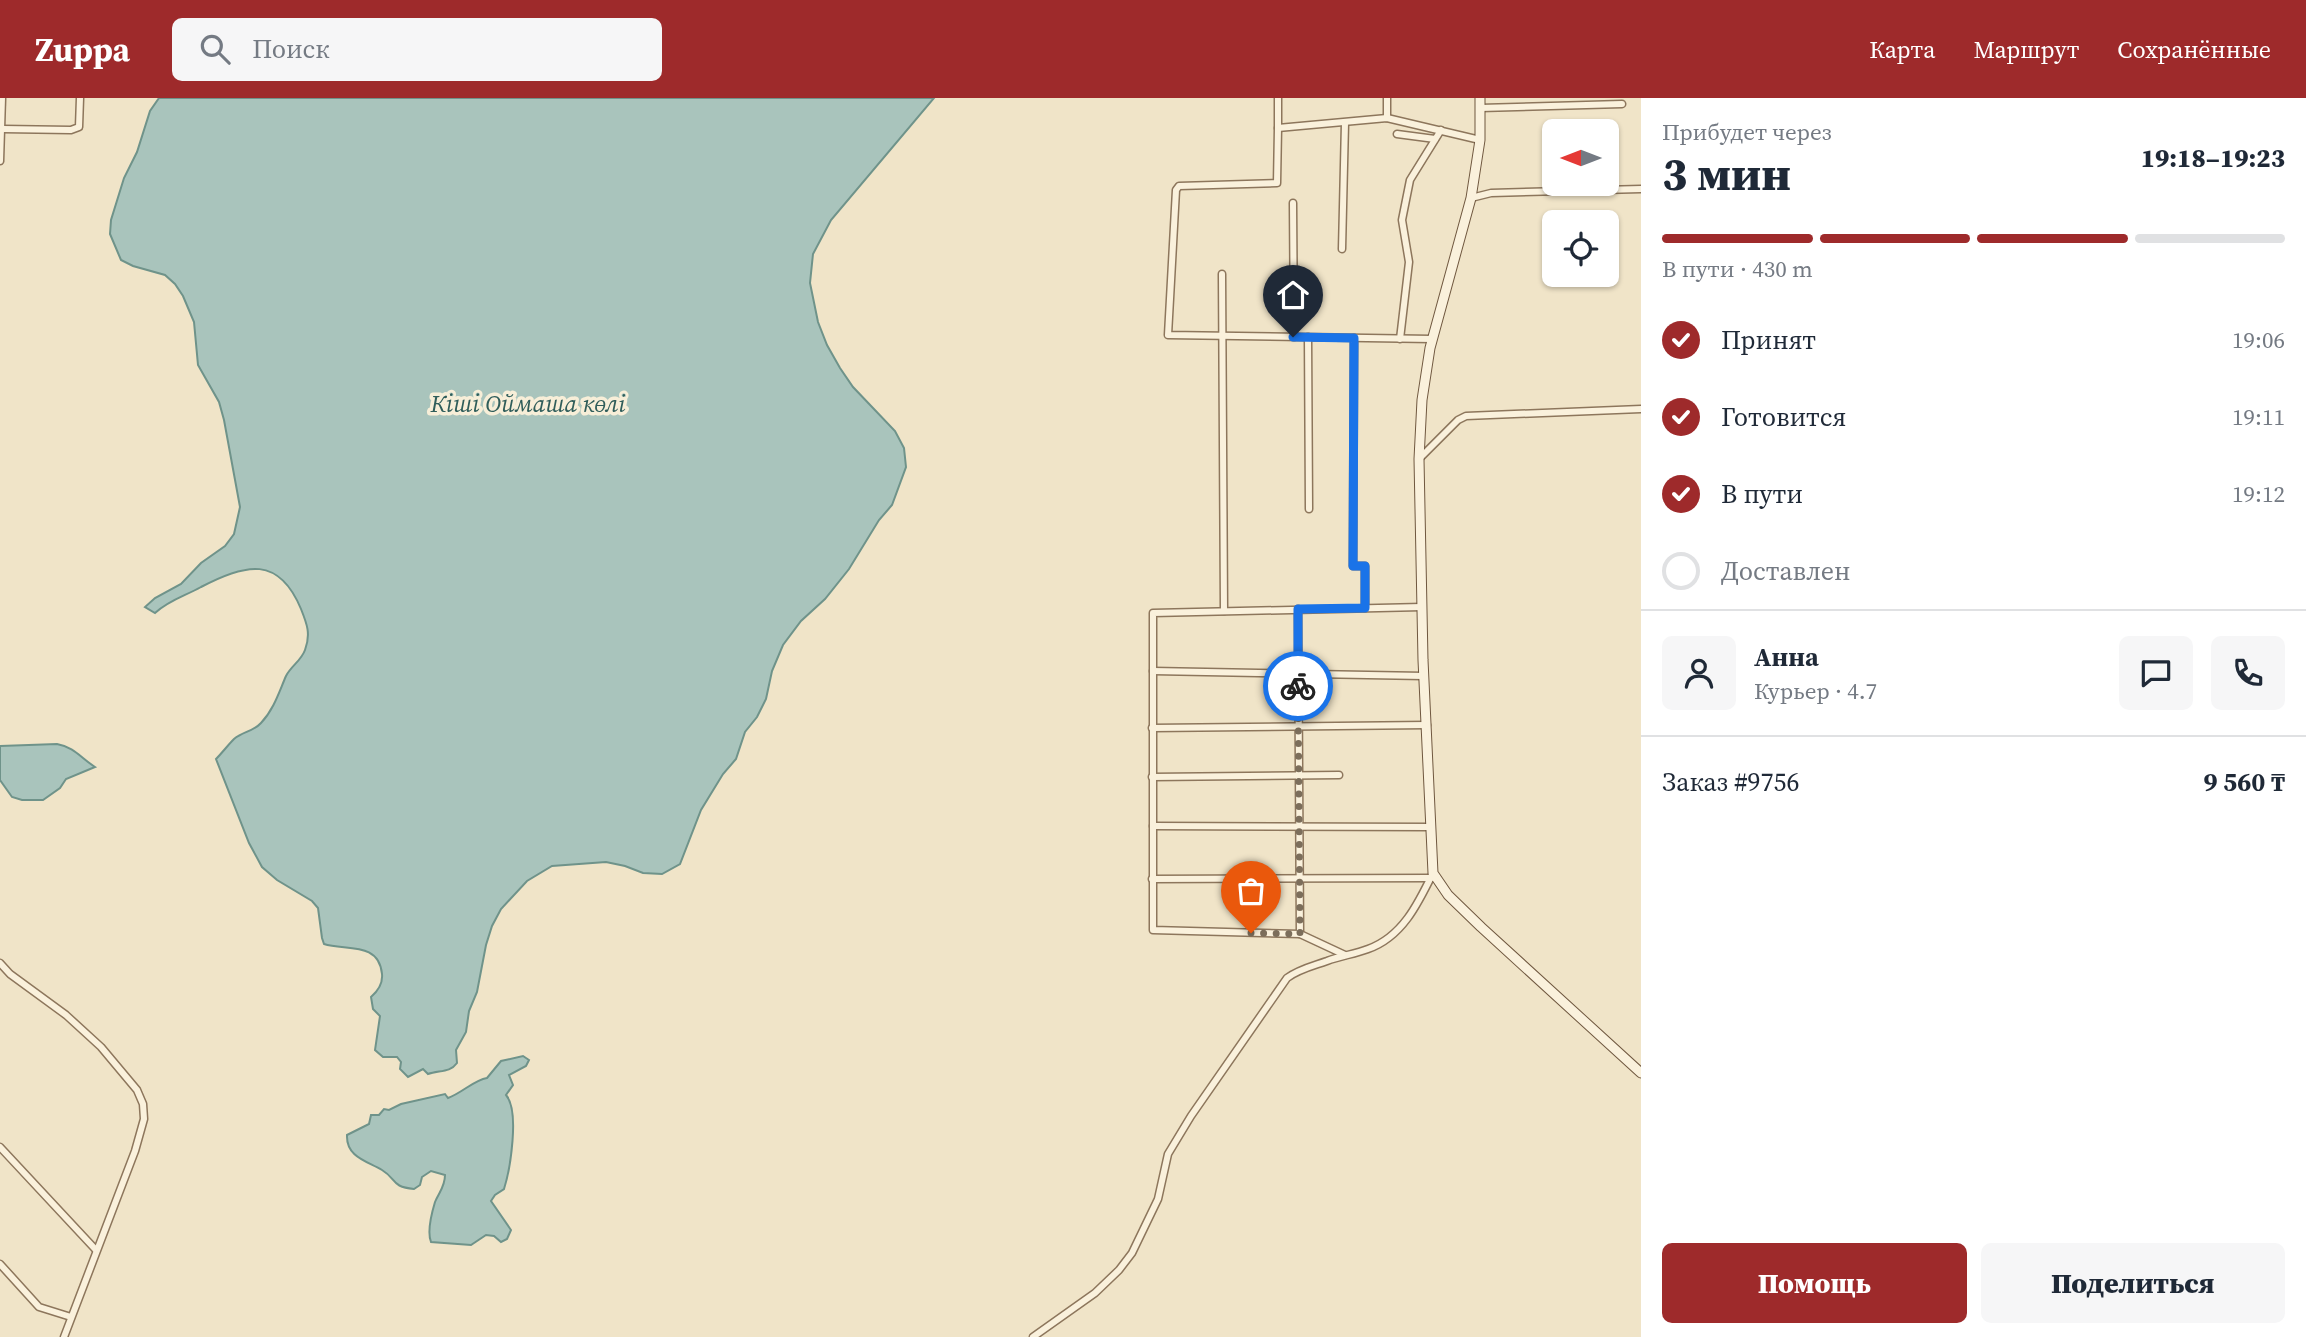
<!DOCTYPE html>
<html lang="ru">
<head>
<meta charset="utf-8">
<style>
	body { margin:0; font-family:"Source Serif 4",serif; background:#f6f6f7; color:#1f2937; height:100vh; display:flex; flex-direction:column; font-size:26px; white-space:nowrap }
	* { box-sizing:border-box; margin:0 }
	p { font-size:23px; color:#747a83 }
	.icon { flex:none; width:38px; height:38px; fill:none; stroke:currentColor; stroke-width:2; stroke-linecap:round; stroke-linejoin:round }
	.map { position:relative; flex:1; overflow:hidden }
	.panel { display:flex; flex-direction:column; background:#fff; width:665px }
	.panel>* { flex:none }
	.needle { width:46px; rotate:270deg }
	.buttons { position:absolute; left:1542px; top:21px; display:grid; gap:14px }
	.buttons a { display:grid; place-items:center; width:77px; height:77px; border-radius:10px; background:#fff; box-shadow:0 2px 5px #0004; font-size:35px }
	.pin { position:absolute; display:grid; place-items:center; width:60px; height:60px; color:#fff; margin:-72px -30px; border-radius:50% 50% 50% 0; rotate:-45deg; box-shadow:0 0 7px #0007 }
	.pin .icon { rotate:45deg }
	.courier { position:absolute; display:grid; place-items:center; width:70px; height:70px; margin:-35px; border:5px solid #1a73e8; border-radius:50%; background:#fff; color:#222; box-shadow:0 2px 9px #0007 }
	.headline em { font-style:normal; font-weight:800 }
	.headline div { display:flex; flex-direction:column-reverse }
	.headline { display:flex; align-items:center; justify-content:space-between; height:119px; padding:0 21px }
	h1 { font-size:46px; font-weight:800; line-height:52px }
	.bar { display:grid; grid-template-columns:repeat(4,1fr); gap:10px 7px; align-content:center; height:84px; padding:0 21px }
	.bar i { height:9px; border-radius:5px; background:#e0e1e3 }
	.bar .on { background:#9e2a2b }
	.bar p { grid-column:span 4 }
	.line { display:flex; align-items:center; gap:18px; padding:0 21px; border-top:2px solid #e0e1e3 }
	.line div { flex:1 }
	.round { display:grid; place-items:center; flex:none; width:74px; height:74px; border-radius:10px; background:#f6f6f7 }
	ol { padding:0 21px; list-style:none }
	li { display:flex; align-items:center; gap:21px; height:77px }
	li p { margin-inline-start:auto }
	li .icon { padding:7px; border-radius:50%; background:#9e2a2b; color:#fff; stroke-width:4 }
	li:last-child { color:#747a83 }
	li i { width:38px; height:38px; border:4px solid #e0e1e3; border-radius:50% }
	.cta { display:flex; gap:14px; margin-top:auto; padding:14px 21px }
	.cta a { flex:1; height:80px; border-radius:10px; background:#9e2a2b; color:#fff; font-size:28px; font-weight:800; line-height:80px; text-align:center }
	.cta a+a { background:#f6f6f7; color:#1f2937 }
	header { display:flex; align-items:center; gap:42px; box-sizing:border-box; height:98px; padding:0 35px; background:#9e2a2b; color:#fff }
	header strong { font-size:33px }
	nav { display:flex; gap:38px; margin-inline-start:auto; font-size:24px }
	.search { width:490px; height:63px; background:#f6f6f7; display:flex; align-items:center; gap:18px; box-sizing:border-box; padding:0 24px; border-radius:10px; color:#747a83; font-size:26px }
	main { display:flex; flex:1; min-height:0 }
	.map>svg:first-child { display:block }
	.water { fill:#a9c4bc; stroke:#6f938a; stroke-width:2 }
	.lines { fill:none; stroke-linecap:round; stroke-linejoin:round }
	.street-casing { stroke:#8d765c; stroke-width:9 }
	.secondary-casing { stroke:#6f573f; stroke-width:11 }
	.street { stroke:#faf1dc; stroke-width:6 }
	.secondary { stroke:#faf1dc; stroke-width:9 }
	.done { stroke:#7c6e5b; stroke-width:7; stroke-dasharray:0 12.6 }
	.route { stroke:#1a73e8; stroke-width:9 }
	.labels { text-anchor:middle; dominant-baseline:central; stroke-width:7; stroke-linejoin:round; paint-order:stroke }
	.water-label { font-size:24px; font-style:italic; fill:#2f5d5a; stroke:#f7eed8 }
</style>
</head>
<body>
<header>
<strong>Zuppa</strong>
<div class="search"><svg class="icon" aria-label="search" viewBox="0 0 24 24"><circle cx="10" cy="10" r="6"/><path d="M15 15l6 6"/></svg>Поиск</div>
<nav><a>Карта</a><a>Маршрут</a><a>Сохранённые</a></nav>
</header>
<main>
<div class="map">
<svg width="1641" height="1239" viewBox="0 0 1641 1239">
	<rect width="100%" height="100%" fill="#f0e4c8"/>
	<g class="water">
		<path d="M159,0H934L831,122L813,156L810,185L818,224L827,247L840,270L853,289L895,333L904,350L906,369L892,407L879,422L849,471L825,501L801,523L783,547L772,573L766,601L757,619L745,634L736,661L723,676L701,712L680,766L662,776L643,775L625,768L606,764L552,768L527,783L501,811L492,828L486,847L477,894L469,913L466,934L456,952L457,965C450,975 439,972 428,976L423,971L408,979L400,971L401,964L397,959H383L375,952L380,918L373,911L371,899C378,893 383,886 382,876C379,843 345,853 324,846L322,840L318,810L312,803L277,782L262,769L249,745L216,661C222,655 228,647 234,641C242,634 254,633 261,625C274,611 279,594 286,578C291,568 301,563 305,552C311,536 307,526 301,511C279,458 246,465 201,489C185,498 169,502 155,515L145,509L155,500L181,486L201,465L225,448L234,436L240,409L224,322L219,304L198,267L194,224L183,198L175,186L165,177L133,168L121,162L110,136L111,122L124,80L137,54L150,13Z"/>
		<path d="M57,646C74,649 81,660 95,669L66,681L60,690L43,702H22L12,699L0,682V648Z"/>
		<path d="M523,958L529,962L526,968L509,977L513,987L506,997C520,1013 510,1072 504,1091L495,1097L491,1103L511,1132L507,1141L501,1144L494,1138L486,1137L471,1147L431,1144C427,1134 432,1114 435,1104C439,1094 445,1089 445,1077L431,1073L422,1079L420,1087L414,1091C391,1089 397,1081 382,1072C367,1063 346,1059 347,1037L369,1026L371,1017H379L384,1011L389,1012L401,1006L445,996L448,1000C462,995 474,982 487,980L501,963Z"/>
	</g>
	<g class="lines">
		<defs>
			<g id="street">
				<path d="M1278,0V30L1387,20L1480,42"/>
				<path d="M1387,0V20"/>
				<path d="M1480,10L1622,6"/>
				<path d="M1278,30L1277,85L1179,88L1176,92L1168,237L1432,241"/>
				<path d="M3,31L71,32L79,29L80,0"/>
				<path d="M1397,36L1435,41"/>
				<path d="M0,63L2,0"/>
				<path d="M1471,100L1491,95L1641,91"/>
				<path d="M1293,105L1294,239"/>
				<path d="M1342,151L1345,25"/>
				<path d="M1222,176L1224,513"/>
				<path d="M1308,239L1309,411"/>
				<path d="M1354,240L1353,468H1365V510"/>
				<path d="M1400,241L1409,164L1402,122L1410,82L1441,32"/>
				<path d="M1419,361L1458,322L1466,318L1641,311"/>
				<path d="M1298,511L1300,836"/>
				<path d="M1153,573L1424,578"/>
				<path d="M1152,630L1427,627"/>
				<path d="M1152,679L1339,677"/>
				<path d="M1153,728L1431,729"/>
				<path d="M1152,781L1431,780"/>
				<path d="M1345,857L1300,836L1153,832V515L1422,509"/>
				<path d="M0,865L10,876L66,917L101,949L137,992L143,1006L144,1021L135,1053L64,1239"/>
				<path d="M0,1049L96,1152"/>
				<path d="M0,1166L39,1209L71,1219"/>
				<path d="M1033,1239L1095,1195L1119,1172L1132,1155L1158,1101L1168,1056L1191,1018L1287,880C1299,871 1313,868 1327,863C1340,858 1355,856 1368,851C1402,839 1418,806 1433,775"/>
			</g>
			<path id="secondary" d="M1480,0V42L1471,100L1430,250L1422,302L1419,361L1423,562L1433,775L1448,797L1481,829L1641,975"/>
		</defs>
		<use href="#street" class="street-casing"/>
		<use href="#secondary" class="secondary-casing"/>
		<use href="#street" class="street"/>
		<use href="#secondary" class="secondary"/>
	</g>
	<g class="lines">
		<path class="done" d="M1251,835L1300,836L1298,588"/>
		<path class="route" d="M1293,239L1354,240L1353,468H1365V510L1298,511V588"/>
	</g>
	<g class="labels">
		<g class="water-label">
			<text x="528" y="305">Кіші Оймаша көлi</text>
		</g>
	</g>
</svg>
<div class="buttons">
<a><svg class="needle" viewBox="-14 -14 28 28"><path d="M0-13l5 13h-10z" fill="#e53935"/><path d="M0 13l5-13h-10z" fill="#747a83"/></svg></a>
<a><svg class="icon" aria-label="locate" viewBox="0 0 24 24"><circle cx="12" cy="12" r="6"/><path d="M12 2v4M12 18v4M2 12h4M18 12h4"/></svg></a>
</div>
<div class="pin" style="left:1251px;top:835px;background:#ea580c"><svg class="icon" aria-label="bag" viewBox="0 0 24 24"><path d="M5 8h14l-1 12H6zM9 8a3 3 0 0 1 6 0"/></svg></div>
<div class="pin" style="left:1293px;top:239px;background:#1f2937"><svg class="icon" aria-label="home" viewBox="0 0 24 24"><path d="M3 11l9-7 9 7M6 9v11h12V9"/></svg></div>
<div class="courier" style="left:1298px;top:588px"><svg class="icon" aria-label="bike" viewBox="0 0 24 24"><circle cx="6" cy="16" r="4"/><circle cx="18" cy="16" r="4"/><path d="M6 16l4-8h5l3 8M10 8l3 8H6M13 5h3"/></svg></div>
</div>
<section class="panel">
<div class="headline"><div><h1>3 мин</h1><p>Прибудет через</p></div><em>19:18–19:23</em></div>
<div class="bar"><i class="on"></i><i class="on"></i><i class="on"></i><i></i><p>В пути · 430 m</p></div>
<ol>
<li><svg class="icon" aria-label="check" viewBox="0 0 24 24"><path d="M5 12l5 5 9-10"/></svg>Принят<p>19:06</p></li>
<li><svg class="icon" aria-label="check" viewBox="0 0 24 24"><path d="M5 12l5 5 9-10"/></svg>Готовится<p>19:11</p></li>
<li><svg class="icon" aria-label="check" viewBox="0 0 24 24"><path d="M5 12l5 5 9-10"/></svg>В пути<p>19:12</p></li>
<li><i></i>Доставлен</li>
</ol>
<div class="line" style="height:126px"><a class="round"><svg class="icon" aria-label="person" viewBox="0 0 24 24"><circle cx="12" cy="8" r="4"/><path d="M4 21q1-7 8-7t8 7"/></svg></a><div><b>Анна</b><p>Курьер · 4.7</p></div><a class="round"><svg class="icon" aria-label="chat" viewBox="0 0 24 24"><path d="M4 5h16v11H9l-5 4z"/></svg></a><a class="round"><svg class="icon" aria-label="phone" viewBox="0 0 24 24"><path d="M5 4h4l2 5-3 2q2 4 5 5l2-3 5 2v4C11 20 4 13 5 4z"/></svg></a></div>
<div class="line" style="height:91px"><div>Заказ #9756</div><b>9 560 ₸</b></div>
<div class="cta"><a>Помощь</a><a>Поделиться</a></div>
</section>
</main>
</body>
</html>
